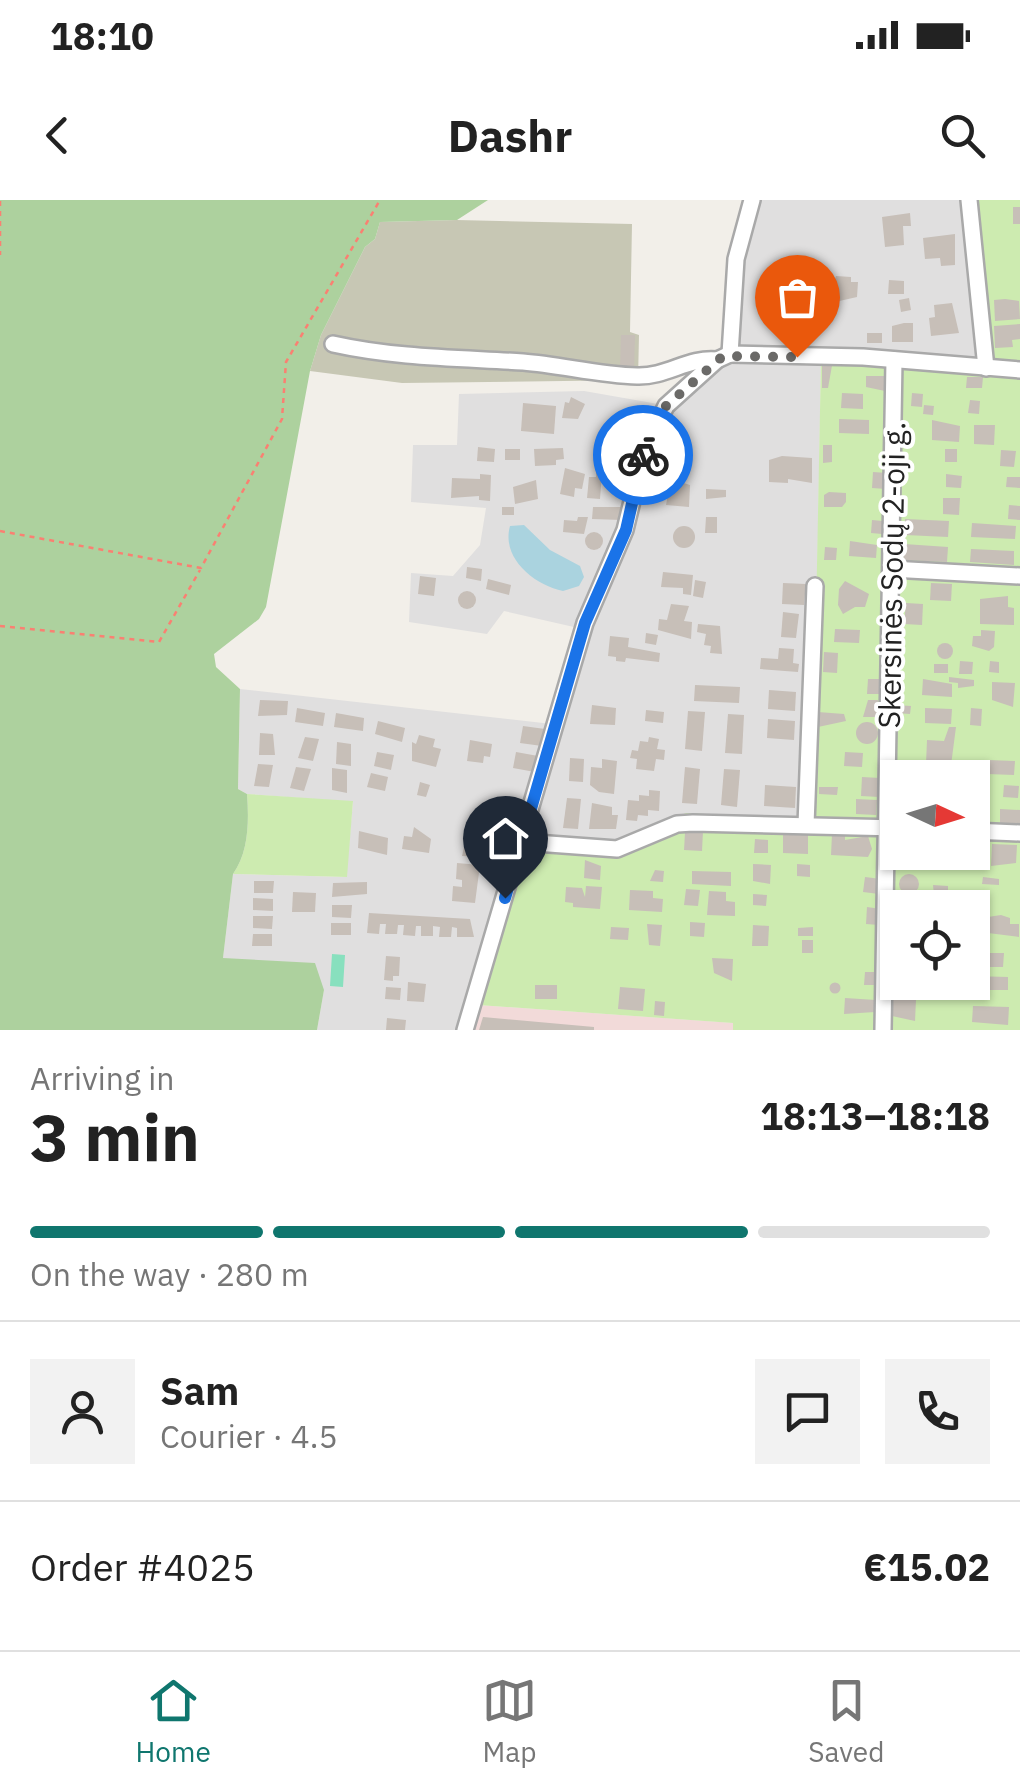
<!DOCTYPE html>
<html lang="en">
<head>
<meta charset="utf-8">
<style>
	body { margin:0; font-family:"IBM Plex Sans",sans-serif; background:#f2f2f2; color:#222; height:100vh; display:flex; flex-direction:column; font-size:38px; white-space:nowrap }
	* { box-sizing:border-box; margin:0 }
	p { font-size:32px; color:#767676 }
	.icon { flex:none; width:55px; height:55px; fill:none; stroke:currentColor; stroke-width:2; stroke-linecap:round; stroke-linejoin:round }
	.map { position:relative; height:830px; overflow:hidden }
	.details { display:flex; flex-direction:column; background:#fff; flex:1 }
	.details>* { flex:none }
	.needle { width:65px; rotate:94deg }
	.buttons { position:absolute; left:880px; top:560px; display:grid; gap:20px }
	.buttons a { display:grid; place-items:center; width:110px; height:110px; border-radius:0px; background:#fff; box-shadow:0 2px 8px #0004; font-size:50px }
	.pin { position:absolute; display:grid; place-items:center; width:85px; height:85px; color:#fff; margin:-102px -42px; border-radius:50% 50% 50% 0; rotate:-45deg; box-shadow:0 0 10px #0007 }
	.pin .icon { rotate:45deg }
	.courier { position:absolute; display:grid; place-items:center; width:100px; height:100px; margin:-50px; border:8px solid #1a73e8; border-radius:50%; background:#fff; color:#222; box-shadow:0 2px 12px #0007 }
	.summary em { font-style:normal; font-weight:700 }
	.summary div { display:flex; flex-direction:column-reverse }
	.summary { display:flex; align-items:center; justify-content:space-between; height:170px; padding:0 30px }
	h1 { font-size:65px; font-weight:700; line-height:75px }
	.bar { display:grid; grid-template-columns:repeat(4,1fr); gap:15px 10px; align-content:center; height:120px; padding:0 30px }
	.bar i { height:12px; border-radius:8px; background:#e0e0e0 }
	.bar .current { background:#0f766e }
	.bar p { grid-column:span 4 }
	.line { display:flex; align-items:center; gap:25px; padding:0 30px; border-top:2px solid #e0e0e0 }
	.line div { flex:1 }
	.round { display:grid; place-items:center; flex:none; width:105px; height:105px; border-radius:0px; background:#f2f2f2 }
	.status { display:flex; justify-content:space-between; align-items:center; height:70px; padding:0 50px; background:#fff; direction:ltr }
	.status svg { height:28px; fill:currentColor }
	header { display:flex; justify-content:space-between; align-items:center; height:130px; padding:0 30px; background:#fff; font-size:45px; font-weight:700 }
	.tab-bar { display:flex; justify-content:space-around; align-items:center; height:140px; border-top:2px solid #e0e0e0; background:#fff; font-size:28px; color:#767676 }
	.tab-bar a { display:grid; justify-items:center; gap:5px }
	.tab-bar .current { color:#0f766e }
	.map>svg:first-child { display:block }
	.residential { fill:#e0dfdf }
	.commercial { fill:#f2dad9 }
	.construction { fill:#c7c7b4 }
	.grass { fill:#cdebb0; fill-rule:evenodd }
	.forest { fill:#add19e }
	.pitch { fill:#88e0be }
	.water { fill:#aad3df }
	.building { fill:#c7bfb8 }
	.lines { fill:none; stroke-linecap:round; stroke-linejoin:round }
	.minor-casing { stroke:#a9a9a9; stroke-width:20 }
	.path { stroke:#fa8072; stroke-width:2.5; stroke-dasharray:5 5; stroke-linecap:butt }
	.minor { stroke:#fff; stroke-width:15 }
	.done { stroke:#6b6a68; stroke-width:10; stroke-dasharray:0 18 }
	.route { stroke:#1a73e8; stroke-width:12 }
	.labels { text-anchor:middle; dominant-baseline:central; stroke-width:8; stroke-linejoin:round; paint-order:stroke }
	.street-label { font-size:30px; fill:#222; stroke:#fff }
</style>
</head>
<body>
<div class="status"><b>18:10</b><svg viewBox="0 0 49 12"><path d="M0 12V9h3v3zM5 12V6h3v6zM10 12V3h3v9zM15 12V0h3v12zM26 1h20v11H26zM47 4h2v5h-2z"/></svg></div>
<header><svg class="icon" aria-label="back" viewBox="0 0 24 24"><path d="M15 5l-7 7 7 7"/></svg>Dashr<svg class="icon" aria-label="search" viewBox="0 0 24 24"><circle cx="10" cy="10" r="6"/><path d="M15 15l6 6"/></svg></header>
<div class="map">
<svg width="1020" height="830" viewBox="0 0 1020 830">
	<rect width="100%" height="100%" fill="#f2efe9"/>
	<g class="residential">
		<path d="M757,0H963L980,164L741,152L734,143L739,73Z"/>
		<path d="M821,159L813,621L616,645L528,634L587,430L504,411L487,434L409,422L411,373L453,376L480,345L486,308L411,302L413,245H457L459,194L584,191L664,205L719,167L735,162Z"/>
		<path d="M240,489L552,524L459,830H317L324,790L223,758L233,674L346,677L353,602L247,594L238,589Z"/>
	</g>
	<path class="commercial" d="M478,805L734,823L733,830H470Z"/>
	<path class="construction" d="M457,20L632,24L630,132L639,135L638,180L402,183L310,171L321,135L365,47L375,39L380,22Z"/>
	<g class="grass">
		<path d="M963,0H1020V830H733V823L478,805L528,634L616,645L686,613L812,620L821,159L980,171ZM898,578H972V652H898ZM898,708H972V782H898Z"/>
		<path d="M247,594L353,601L347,677L233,674C249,652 249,620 247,594Z"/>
	</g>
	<path class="forest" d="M0,0H488L457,20L380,22L375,39L365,47L321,135L310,171L266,407L259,419L214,454L216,467L240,489L238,589L247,594C249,620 249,652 233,674L223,758L315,763L324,790L317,830H0Z"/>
	<path class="pitch" d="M332,754L345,755L343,787L330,786Z"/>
	<path class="water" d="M524,325L550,350L580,366L584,377L579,386L563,391C534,385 501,358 510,326Z"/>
	<g class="building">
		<rect x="1013" y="7" width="7" height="17"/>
		<path d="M910,13L911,26H903L904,45L885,47L882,17Z"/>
		<path d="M955,34V65L941,66L940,58L925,59L923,38Z"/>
		<path d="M836,76L851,77V82H858L857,97L835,102V94H830Z"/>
		<path d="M889,80L904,81V94H888Z"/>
		<path d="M909,98L911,110L901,112L899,100Z"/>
		<path d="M1005,99L1019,101L1020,119L995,121L994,100Z"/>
		<path d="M952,103L959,133L931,136L929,118L935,117L934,105Z"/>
		<path d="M904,123H913V142H892V126Z"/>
		<path d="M1020,124V139L1012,140L1013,147L995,148L994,126Z"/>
		<rect x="867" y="133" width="15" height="10"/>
		<path d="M621,135H635L634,170H620Z"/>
		<path d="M822,160H833L828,188H822Z"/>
		<path d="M866,176H885V191L866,187Z"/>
		<path d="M967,177H983L982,188H966Z"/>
		<path d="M842,193L863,194V209L841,208Z"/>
		<path d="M912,193L923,194L922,207L911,206Z"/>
		<path d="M571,197L585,204L578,219L562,218L565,202L569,203Z"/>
		<path d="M970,200L980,201L979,214L968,213Z"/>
		<path d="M523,203L556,206L554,234L521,231Z"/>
		<path d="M924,205L934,206L933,215L923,214Z"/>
		<path d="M637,214L647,220L633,245L623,239Z"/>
		<path d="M839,219L869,220V234L839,233Z"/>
		<path d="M932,220L960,226L959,242L932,240Z"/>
		<path d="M974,225H995L994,245L974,244Z"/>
		<path d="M823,245H832V262L823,263Z"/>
		<path d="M478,247L495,249L494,262L477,261Z"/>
		<path d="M682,247H691V268H680Z"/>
		<path d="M563,248L564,259L556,260V265L535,266L534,249Z"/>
		<rect x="505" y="249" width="15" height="11"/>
		<rect x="945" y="249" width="12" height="13"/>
		<path d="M1001,250L1016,251L1014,267L1000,266Z"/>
		<path d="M613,256L633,259L631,274L611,271Z"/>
		<path d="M782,256L812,258V283L788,279V283L769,282V260Z"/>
		<path d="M608,263L607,274L602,273L600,299L587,298L589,277H596V266Z"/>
		<path d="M565,268L585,274L582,289L575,288L574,297L560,294Z"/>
		<path d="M873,272L887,273L886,289L872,288Z"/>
		<path d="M480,274L491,275L490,301L479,300V296L451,298L452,278L480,279Z"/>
		<path d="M946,274L962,276L961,288L946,287Z"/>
		<path d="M1007,277H1020V288L1006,287Z"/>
		<path d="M671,279L690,285L689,307L666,305Z"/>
		<path d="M536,280L538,299L515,304L513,287Z"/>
		<path d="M706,289L726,290V297L706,299Z"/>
		<path d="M829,292L846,293V302L842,307H824V295Z"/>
		<path d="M943,298H960L959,315L943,314Z"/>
		<path d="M1009,305L1020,306V320L1008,319Z"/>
		<rect x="502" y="307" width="12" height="8"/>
		<path d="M593,307H623L622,320L592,319Z"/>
		<path d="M578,317H588L584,334L563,332L564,320L577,321Z"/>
		<path d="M706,317H717V333H705Z"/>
		<path d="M905,319L949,321L948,337L905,335Z"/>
		<path d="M872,320L883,321L882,334L871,333Z"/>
		<path d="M972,323L1016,326L1015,339L971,337Z"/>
		<circle cx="684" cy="337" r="11"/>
		<circle cx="594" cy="341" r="9"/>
		<path d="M850,341L877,345L876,358L849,356Z"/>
		<path d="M904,344L948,347L947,362L903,360Z"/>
		<path d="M825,347L837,348L836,360H824Z"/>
		<path d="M971,349L1014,351V365L970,362Z"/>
		<path d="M467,367L482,369L481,381L466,378Z"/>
		<path d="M663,372L693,375L691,395L683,394V388L661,387Z"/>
		<path d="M420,376L436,378L434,396L418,394Z"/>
		<path d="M488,379L511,385L509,395L486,389Z"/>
		<path d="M695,380L706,382L703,398L693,396Z"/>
		<path d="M845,381L869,394L865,407H855L843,414L838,405L839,389Z"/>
		<path d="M783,383L806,384L804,405L782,404Z"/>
		<path d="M931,383L952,384L951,401L930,400Z"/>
		<circle cx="467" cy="400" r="9"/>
		<path d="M1008,396V407L1014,408V425L980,424V399Z"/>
		<path d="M906,403L923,404L922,425L904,424Z"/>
		<path d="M671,404L689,406L684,421L692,422L691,439L658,430L659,419L667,420Z"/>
		<path d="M783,412L799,414L796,438L781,437Z"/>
		<path d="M698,424L720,426L722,454L710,453L711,446L704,445L706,434L697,432Z"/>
		<path d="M835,429L860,430L859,443L834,442Z"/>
		<path d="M981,430L995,431L994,447L989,451L972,446L973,436H981Z"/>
		<path d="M646,433L658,435L656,445L645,443Z"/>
		<path d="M610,436L629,438L628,447L660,453L659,462L626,458L625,462L616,461V457L608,456Z"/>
		<circle cx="945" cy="451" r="8"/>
		<path d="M779,448L794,449L793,463L799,464L798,472L760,469L761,458L778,459Z"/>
		<path d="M824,452L838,453L837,473L823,472Z"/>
		<path d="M960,461L973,462L972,474H959Z"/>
		<path d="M990,461L999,462V473L989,472Z"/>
		<rect x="934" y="464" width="14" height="9"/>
		<path d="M949,477L974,480V486L958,488V483L949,482Z"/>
		<path d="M868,479H879V494H867Z"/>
		<path d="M923,479L952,484V497L922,495Z"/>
		<path d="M992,482L1015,483L1013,507L992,500Z"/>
		<path d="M695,485L740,487L739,503L694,501Z"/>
		<path d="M769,490L796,492L795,511L768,509Z"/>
		<path d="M260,500L288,501L287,515L258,516Z"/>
		<path d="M868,500H878V517H863Z"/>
		<path d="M592,505L616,508L615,525L590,524Z"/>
		<path d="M896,505L911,506L910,514L896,513Z"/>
		<path d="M297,508L325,513L323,526L295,522Z"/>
		<path d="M925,508L952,509L951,524L925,523Z"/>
		<path d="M971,508L982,509L981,526L970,525Z"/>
		<path d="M646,510L664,512L663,523L645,521Z"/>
		<path d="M688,511L705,512L702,551L685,549Z"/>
		<path d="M818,512L844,514L846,521L818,527Z"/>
		<path d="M336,513L364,518L363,531L334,527Z"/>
		<path d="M728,514L744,515L742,554L725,553Z"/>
		<path d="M768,519L795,521L794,540L767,538Z"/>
		<path d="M378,521L405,528L402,542L375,534Z"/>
		<circle cx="867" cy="533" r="11"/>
		<path d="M523,526L545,529L542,546L520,543Z"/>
		<path d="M949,527H956L950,573L936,572V565L926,564L927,540L944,541Z"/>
		<path d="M260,533L273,534L275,555H259Z"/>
		<path d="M419,535L435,539L433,547L441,549L436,567L412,561V542L416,544Z"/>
		<path d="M305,537L319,539L313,561L298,558Z"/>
		<path d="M649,537L659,539L657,549L665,550L664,560L656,559L654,571L636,569L637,559L630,558L632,550L638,551L640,541L648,542Z"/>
		<path d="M470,540L492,544L490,557L484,556L483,563L467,561Z"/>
		<path d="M337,542L351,544V566L336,564Z"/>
		<path d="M377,552L394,555L391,570L374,566Z"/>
		<path d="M516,552L538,556L535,572L513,568Z"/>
		<path d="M845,552L863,553L862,567L844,566Z"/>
		<path d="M570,558L584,559L583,582L569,581Z"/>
		<path d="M602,559L617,561L614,594L599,592L590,585L591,567L602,568Z"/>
		<path d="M988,560L1015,561L1014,575L987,574Z"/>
		<path d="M258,564L273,565L269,587L254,586Z"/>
		<path d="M296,567L311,569L304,591L290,588Z"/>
		<path d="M685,567L700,569L697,604L682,603Z"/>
		<path d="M332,568L347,570V593L332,590Z"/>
		<path d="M724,569L740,570L737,607L721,605Z"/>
		<path d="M371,573L388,577L385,591L367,587Z"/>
		<path d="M862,577L880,578L879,597L861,596Z"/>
		<path d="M420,582L430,585L426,597L417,595Z"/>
		<path d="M765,585L796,587L795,608L764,606Z"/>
		<path d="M1004,585L1019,586L1018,598L1003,597Z"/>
		<path d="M819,587H838L837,595L819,594Z"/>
		<path d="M649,590L660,591L659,611L648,610V616L638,615L637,621L626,620L628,600L639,601V595L649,596Z"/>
		<path d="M567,598L581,599L578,629L563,628Z"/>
		<path d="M856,599L877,600L876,615L856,614Z"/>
		<path d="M972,599L984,600L983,620H972Z"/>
		<path d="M592,603L612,607V615H618L616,629H589Z"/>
		<path d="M1000,609L1020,610V624H1000Z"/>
		<path d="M470,620L493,621L483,657L462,656Z"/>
		<path d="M414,627L431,639L429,653L402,649L404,636L412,637Z"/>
		<path d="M359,631L388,638L387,655L358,648Z"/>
		<path d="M696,631H703L702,651L684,650L685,633Z"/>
		<path d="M832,634L845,635V640L868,636L872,649L868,657L831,655Z"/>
		<path d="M783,635H808V654L783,653Z"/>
		<path d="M755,639L768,640V653H754Z"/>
		<path d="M992,644L1017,645L1016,663L991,666Z"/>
		<path d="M922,652H951L950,665L922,664Z"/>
		<path d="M585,660L601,666L600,680L584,678Z"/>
		<path d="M457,663L480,665L475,703L452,701L453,686L462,687V680L456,679Z"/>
		<path d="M753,664L771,665L770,684L753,681Z"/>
		<path d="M797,664L810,665V677L797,676Z"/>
		<path d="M655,670L664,671L663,682L650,681Z"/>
		<path d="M692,671L731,672V686L692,684Z"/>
		<circle cx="909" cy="684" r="10"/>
		<path d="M865,677L881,679L879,694L863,692Z"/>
		<path d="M983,677L999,679V685L982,684Z"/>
		<path d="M254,681H274L273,693H254Z"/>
		<path d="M367,682V694L332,697L333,683Z"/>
		<path d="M933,685L948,686V696L934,695Z"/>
		<path d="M586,686L602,687L600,709L573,707V703L565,702L566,687L582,688L585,697Z"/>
		<path d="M686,689L700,690L698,706L684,705Z"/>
		<path d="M630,690L653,691V698L663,699L662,712L629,710Z"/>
		<path d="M709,691L726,692V701L735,702V716L707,715Z"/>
		<path d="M293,692L316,693L315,712H292Z"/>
		<path d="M753,694L767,695L766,706L753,705Z"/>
		<path d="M253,698L273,699V711L253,710Z"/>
		<path d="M332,705H352L351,718L332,717Z"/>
		<path d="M867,707L881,709L879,725L866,724Z"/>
		<path d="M369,713L470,719L474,737H457V728L452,727L451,737H439L440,727L433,726V736H421V726H416L415,736L403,735L404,725H398L397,734H385L386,724H380L379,734L367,733Z"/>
		<path d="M1001,715L1010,718V724H1019V737L988,733V717Z"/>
		<path d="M253,716H273L272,729L253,728Z"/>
		<path d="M690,722L705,723L704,737L690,736Z"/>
		<rect x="331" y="723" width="20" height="12"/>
		<path d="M647,724L662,725L660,746L649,745Z"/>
		<path d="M753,725L769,726L768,746H752Z"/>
		<path d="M611,727L629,728L628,740L610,739Z"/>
		<path d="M813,727V736H798V728Z"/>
		<path d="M253,734H272V746H252Z"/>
		<rect x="802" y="740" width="11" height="13"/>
		<path d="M988,753H1004L1003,767H988Z"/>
		<path d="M386,756L400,757L399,776H393V781L384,780Z"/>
		<path d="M712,758L733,759L732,781L714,773Z"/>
		<path d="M865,772H877V785H864Z"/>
		<path d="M972,776L1008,777V790H966Z"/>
		<path d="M408,782L426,784L424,802L407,801Z"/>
		<path d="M903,782H926L925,796L902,794Z"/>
		<circle cx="835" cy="788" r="5.5"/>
		<rect x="535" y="785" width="22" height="14"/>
		<path d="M386,787L401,788L400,800L385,799Z"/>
		<path d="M620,787L645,789L643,811L618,809Z"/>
		<path d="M845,798L876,800L875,812L844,814Z"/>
		<path d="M893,798L916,800L915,821L892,816Z"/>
		<path d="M655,801L665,802L664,816L654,815Z"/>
		<path d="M973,806L1009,807L1008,825L972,822Z"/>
		<path d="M483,817L594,827V830H479Z"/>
		<path d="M387,818L406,820L405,830H386Z"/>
	</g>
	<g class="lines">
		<defs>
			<g id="minor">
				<path d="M969,0L986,168"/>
				<path d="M333,144C396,158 459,158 523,162C561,165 599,175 637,176C667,177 688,157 717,160"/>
				<path d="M730,154L863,157L1020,170"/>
				<path d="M730,154L736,59L752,0"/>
				<path d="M891,369L1020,376"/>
				<path d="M806,625L815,386"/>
				<path d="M972,631L1020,633"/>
				<path d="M522,642L617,649L677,624L693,623L898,628"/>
				<path d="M465,830L585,423L625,330L644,252L666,206L717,160L730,154"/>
				<path d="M883,830L894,160"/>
			</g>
		</defs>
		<use href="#minor" class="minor-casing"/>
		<g class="path">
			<path d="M0,1V55"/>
			<path d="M0,331L201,368L282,219L286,162L380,0"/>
			<path d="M0,426L159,442L200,370"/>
		</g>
		<use href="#minor" class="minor"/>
	</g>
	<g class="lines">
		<path class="done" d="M643,255L666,206L723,156L797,157"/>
		<path class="route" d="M505,698L585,423L626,330L643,255"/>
	</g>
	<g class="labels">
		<g class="street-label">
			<text transform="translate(891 375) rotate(-89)">Skersinės Sodų 2-oji g.</text>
		</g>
	</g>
</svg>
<div class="buttons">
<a><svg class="needle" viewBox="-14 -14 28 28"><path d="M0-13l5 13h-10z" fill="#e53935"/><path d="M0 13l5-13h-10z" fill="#767676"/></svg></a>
<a><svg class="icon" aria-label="locate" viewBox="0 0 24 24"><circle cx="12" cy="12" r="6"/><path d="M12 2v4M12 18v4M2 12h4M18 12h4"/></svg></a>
</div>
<div class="pin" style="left:797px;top:157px;background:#ea580c"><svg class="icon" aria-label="bag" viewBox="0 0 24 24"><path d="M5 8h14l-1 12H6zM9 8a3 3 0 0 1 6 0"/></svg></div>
<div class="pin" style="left:505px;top:698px;background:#1f2937"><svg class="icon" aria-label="home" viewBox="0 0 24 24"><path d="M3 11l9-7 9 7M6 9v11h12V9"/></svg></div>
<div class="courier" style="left:643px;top:255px"><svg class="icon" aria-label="bike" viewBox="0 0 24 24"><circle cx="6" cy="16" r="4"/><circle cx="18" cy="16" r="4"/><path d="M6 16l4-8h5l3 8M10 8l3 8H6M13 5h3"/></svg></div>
</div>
<section class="details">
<div class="summary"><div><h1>3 min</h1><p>Arriving in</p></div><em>18:13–18:18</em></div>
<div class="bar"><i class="current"></i><i class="current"></i><i class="current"></i><i></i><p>On the way · 280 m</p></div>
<div class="line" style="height:180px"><a class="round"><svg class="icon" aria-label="person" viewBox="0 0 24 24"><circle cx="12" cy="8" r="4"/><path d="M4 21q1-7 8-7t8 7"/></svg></a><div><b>Sam</b><p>Courier · 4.5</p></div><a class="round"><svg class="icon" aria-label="chat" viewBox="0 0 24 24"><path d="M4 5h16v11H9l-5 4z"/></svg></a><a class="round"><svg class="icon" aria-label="phone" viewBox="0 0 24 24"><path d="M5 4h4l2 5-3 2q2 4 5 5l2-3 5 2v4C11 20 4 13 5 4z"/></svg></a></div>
<div class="line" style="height:130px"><div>Order #4025</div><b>€15.02</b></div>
</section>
<nav class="tab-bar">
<a class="current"><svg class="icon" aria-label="home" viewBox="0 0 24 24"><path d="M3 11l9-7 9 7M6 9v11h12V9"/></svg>Home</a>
<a><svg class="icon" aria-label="map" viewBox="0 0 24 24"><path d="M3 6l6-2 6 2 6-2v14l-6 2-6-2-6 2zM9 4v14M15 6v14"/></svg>Map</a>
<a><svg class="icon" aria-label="saved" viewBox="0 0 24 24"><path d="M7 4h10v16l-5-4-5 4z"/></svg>Saved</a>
</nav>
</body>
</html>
